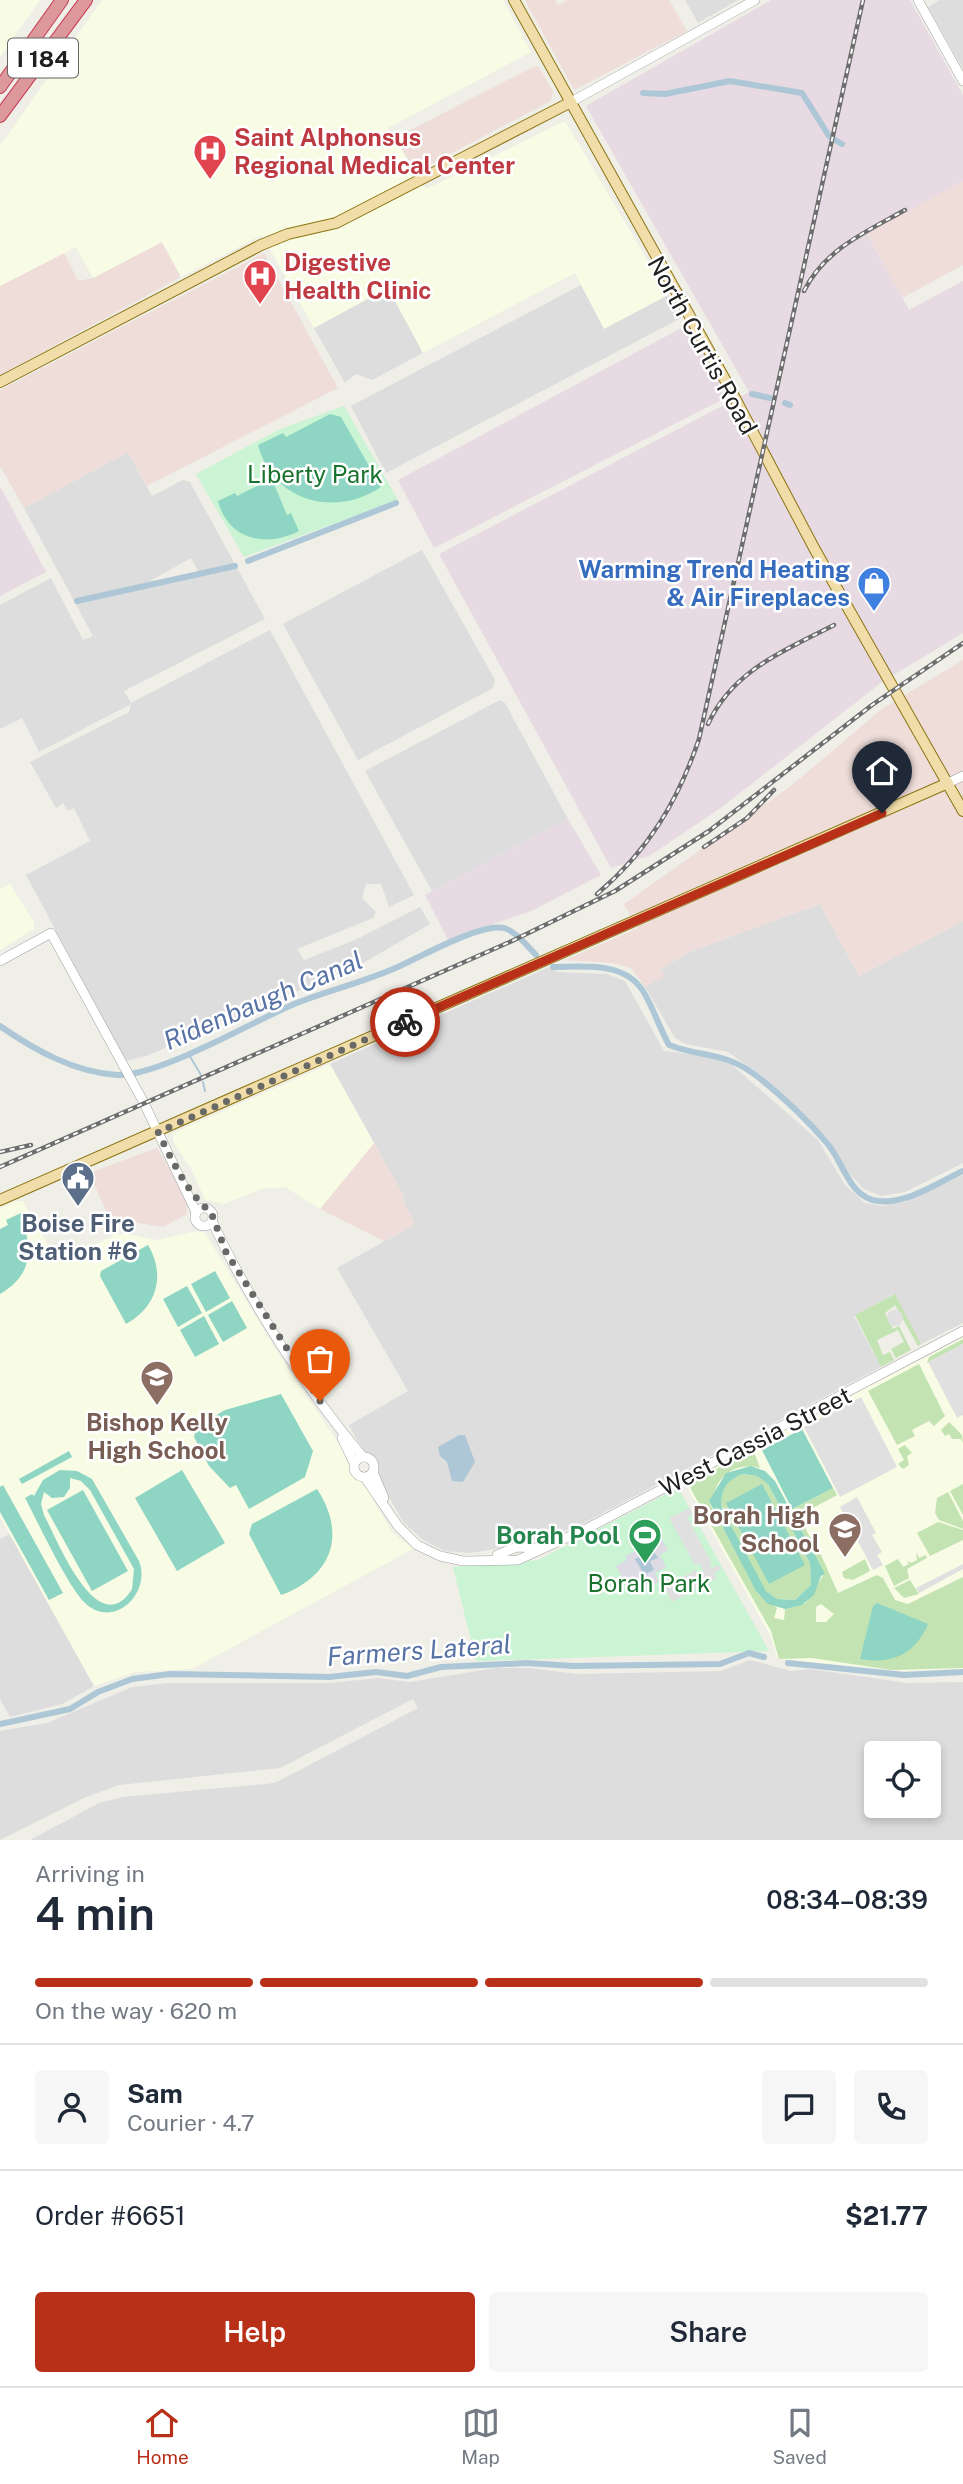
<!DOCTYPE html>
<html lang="en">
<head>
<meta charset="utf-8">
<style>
	body { margin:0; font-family:"Public Sans",sans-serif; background:#f6f6f7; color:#1f2937; height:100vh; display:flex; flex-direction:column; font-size:26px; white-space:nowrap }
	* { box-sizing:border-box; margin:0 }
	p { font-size:23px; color:#747a83 }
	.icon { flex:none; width:38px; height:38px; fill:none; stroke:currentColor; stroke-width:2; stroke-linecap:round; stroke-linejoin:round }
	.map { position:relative; height:1840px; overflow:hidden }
	.sheet { display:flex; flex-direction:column; background:#fff; flex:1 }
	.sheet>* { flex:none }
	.tools { position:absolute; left:864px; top:1741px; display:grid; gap:14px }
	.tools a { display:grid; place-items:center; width:77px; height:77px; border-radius:7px; background:#fff; box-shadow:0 4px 10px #0003; font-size:35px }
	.pin { position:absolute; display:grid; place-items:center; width:60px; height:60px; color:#fff; margin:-72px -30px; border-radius:50% 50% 50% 0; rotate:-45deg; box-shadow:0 0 7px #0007 }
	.pin .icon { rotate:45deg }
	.courier { position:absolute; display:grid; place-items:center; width:70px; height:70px; margin:-35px; border:5px solid #b83018; border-radius:50%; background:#fff; color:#222; box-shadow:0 2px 9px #0007 }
	.head em { font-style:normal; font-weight:600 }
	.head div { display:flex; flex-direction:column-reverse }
	.head { display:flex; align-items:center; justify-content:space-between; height:119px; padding:0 35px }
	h1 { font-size:46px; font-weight:600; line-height:52px }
	.bar { display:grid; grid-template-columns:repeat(4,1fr); gap:10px 7px; align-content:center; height:84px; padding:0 35px }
	.bar i { height:9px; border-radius:5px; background:#e0e1e3 }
	.bar .active { background:#b83018 }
	.bar p { grid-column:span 4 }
	.line { display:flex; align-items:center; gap:18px; padding:0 35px; border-top:2px solid #e0e1e3 }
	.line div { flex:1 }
	.round { display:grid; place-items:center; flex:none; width:74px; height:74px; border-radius:7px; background:#f6f6f7 }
	.action { display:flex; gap:14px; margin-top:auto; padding:14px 35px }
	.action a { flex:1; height:80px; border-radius:7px; background:#b83018; color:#fff; font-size:28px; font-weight:600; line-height:80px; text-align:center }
	.action a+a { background:#f6f6f7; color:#1f2937 }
	.dock { display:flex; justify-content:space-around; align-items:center; height:98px; border-top:2px solid #e0e1e3; background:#fff; font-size:19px; color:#747a83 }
	.dock a { display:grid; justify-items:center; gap:4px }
	.dock .active { color:#b83018 }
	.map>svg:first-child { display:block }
	.residential { fill:#dedddd; fill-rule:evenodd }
	.commercial { fill:#eeddd9 }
	.industrial { fill:#e7dae3 }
	.education { fill:#f8fce4 }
	.grass { fill:#c3e3b3; fill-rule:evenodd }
	.park { fill:#caf4d4 }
	.pitch { fill:#8fd5c4; fill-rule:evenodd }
	.parking { fill:#e0e0e0 }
	.plaza { fill:#dddce5 }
	.water { fill:#adc7d7 }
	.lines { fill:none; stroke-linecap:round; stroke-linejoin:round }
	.stream { stroke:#adc7d7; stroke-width:2 }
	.canal { stroke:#adc7d7; stroke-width:6 }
	.minor-casing { stroke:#a1a1a1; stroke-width:10 }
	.major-casing { stroke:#8a7412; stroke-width:12 }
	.highway-casing { stroke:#c73b55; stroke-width:14 }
	.minor { stroke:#fff; stroke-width:9 }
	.major { stroke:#f1ddaa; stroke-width:10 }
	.highway { stroke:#dd989b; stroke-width:12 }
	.rail-casing { stroke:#6e6e6e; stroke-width:4.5 }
	.rail { stroke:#fff; stroke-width:2; stroke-dasharray:5; stroke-linecap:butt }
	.done { stroke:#686866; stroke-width:7; stroke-dasharray:0 12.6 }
	.route { stroke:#b83018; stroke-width:9 }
	.labels { text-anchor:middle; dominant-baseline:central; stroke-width:5; stroke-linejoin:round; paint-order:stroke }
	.shield { fill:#fff; stroke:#636363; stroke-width:2 }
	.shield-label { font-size:23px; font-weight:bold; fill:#202020 }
	.health-label { font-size:24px; font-weight:bold; fill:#be3a42; stroke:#fff; text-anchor:start }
	.street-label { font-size:24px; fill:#202020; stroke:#fff }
	.park-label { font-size:24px; fill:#19732e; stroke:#fff }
	.shop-label { font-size:24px; font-weight:bold; fill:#366cbe; stroke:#fff; text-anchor:end }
	.service-label { font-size:24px; font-weight:bold; fill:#4e5e75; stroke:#fff }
	.education-label { font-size:24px; font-weight:bold; fill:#785e54; stroke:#fff }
	.leisure-label { font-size:24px; font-weight:bold; fill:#27864d; stroke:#fff; text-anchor:end }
	.water-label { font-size:26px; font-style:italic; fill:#5772a5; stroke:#fff }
</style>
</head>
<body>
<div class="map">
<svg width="963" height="1840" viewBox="0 0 963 1840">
	<rect width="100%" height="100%" fill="#efeee7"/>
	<g class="residential">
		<path d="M685,0H738L698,23Z"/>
		<path d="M940,0H963V69L928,7Z"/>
		<path d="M581,285L604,328L668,295L681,318L386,473L351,406Z"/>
		<path d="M388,287L423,353L372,380L356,374L345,383L314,328Z"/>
		<path d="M128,452L152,496L183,480L190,482L265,619L124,691L131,703L270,630L414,895L389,907L381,884H366L362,898L376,912L373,918L297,949L304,960L355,940L420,907L430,924L365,962L146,1056L126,1061L26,875L90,841L74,808L68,811L63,803L56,808L30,762L129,712L131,704L39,752L22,718L0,729V605L51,578L83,640L93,636L24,508ZM191,558L200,575L146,583H147Z"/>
		<path d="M422,550L495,680L493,688L358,760L283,624Z"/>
		<path d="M500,700L505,703L568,819L432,891L365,771Z"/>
		<path d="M820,904L859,976L963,921V1163L905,1192L881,1196L864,1189L844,1168L830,1141L762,1076L728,1052L685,1044L675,1038L645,987L664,976L661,969L689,952Z"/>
		<path d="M549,967L558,972L607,974L625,981L664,1051L708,1056L732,1065L818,1140L845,1185L865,1203L883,1206L905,1202L963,1175V1323L921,1344L894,1294L854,1316L881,1367L582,1524L535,1543L469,1553L445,1551L423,1540L403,1522L349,1425L408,1391L337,1268L415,1224L404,1204L403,1195L330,1064Z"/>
		<path d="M10,1534L94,1686L62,1704L10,1717L0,1699V1539Z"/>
		<path d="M750,1660L791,1671L810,1669L907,1683L963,1682V1840H30L99,1803L123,1797L275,1783L418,1708L413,1699L280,1768L119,1785L84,1798L0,1840V1731L47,1723L132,1687L169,1683H329L378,1678L410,1682L495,1668H529L577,1674L721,1671ZM877,1754H929V1806H877Z"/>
	</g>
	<g class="commercial">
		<path d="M525,0H555L558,5L568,0H669L687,31L574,90Z"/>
		<path d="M535,66L539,67L553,92L551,101L416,172L395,138Z"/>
		<path d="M963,181V265L902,298L867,233Z"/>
		<path d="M162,242L181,277L0,375V286L64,253L78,281L93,278Z"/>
		<path d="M264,253L338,388L147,486L128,452L24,508L0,466V390Z"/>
		<path d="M963,660V921L859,976L820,904L689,952L661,969L665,976L645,987L631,968L612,963L565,960L638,928L624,904L791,786L883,708Z"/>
		<path d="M374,1143L403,1195L404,1204L415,1224L384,1241L320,1209Z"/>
		<path d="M157,1148L179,1184L187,1203V1214L163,1227L126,1221L112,1224L89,1173Z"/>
	</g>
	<g class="industrial">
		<path d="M771,0H910L963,95V181L867,234L909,310L963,281V633L882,682L722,807L651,855L611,868L439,554L749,392L586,106Z"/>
		<path d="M689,324L727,397L434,548L398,480Z"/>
		<path d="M0,486L46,572L0,596Z"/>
		<path d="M568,819L601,875L531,911L448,940L425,895Z"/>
	</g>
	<g class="education">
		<path d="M0,0H40L0,57Z"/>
		<path d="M102,0H503L531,52L388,128L426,189L565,121L668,295L604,329L575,273L423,353L388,288L314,328L262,235L181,277L162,242L93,278L76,247L0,286V146Z"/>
		<path d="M10,884L34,922V929L0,950V889Z"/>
		<path d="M330,1064L374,1143L320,1209L285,1187L261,1189L224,1204L205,1200L192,1170L174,1143L173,1133Z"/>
		<path d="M16,1201H23L57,1261L63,1262L114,1235L127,1234L157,1240L197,1231L205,1233L279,1355L349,1459L352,1476L364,1484L392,1532L413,1549L192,1669L136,1672L94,1686L0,1517V1208Z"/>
		<path d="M963,1337V1669L901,1671L778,1659L770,1635L685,1483Z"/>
	</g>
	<g class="grass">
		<path d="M895,1294L921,1344L918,1346L895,1305L885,1313L893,1329L899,1326L911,1350L896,1358L891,1349L904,1342L898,1330L877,1340L883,1355L890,1352L894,1360L881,1367L855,1315Z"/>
		<path d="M963,1339V1344L927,1363L929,1357Z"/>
		<path d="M919,1364L945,1416L934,1426L929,1421L912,1430L915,1436L897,1445L868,1391Z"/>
		<path d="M949,1422L962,1435L963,1443L961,1439H952L949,1434L945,1436L941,1430Z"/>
		<path d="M905,1445L912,1453L907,1456L909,1465L903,1469L898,1464L904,1460L898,1449Z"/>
		<path d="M753,1449L760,1468C736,1462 716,1475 713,1500L709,1502L759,1595L777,1608L774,1618L784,1620L785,1609L806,1603L824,1574L796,1519L809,1512V1519L804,1526L810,1537H813L838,1593L877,1575L883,1578L895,1600L908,1604L963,1577V1668L891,1670L812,1658L779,1659L771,1631L688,1484ZM821,1604L834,1614L826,1622H816V1607Z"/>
		<path d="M743,1474L757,1476L768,1484L810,1563L811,1585L795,1600L777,1599L766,1591C755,1574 719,1516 721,1497C723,1485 732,1478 743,1474Z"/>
		<path d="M963,1484V1515L950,1491Z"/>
		<path d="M833,1488L837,1495L796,1517L792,1509Z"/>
		<path d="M948,1492L963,1521V1529L939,1520L935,1513L937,1498Z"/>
		<path d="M845,1521L852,1537L838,1540L829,1528Z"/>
		<path d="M938,1522L963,1530V1540L930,1556L917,1533Z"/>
		<path d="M916,1552L919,1558L926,1555L927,1558L907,1569L909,1578L894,1586L885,1566L898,1559L903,1567L909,1564L907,1560L911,1563L917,1560Z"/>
		<path d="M865,1559L870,1571L853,1580L844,1578L842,1572Z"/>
		<path d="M910,1580L919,1594L904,1598L894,1588Z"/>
	</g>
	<g class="park">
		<path d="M344,406L398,500L244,557L196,474L280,429Z"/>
		<path d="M678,1488L769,1651L476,1661L453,1567L538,1560Z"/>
	</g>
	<g class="pitch">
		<path d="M330,414L341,417L381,487C335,518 273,502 258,445L283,433L286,437Z"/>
		<path d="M267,481L274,484L287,515L291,513L299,531C266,548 228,540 218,501L235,493L237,496Z"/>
		<path d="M23,1212L25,1216L20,1219C36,1249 30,1277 0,1294V1229L8,1225L6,1220Z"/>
		<path d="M148,1245C166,1275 157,1307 126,1324L100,1276L101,1271Z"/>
		<path d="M215,1271L230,1298L206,1312L191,1284Z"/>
		<path d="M187,1286L202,1313L178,1327L163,1299Z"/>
		<path d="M232,1301L247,1328L223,1342L208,1315Z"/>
		<path d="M204,1316L219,1344L195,1357L180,1330Z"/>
		<path d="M281,1394L313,1451L305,1477L249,1509L236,1485L230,1488L209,1466L194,1437L196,1427L225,1410Z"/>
		<path d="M802,1429L833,1488L792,1509L762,1450Z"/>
		<path d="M69,1451L72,1457L22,1484L19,1479Z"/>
		<path d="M751,1466L765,1471L775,1481L825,1574L821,1576L814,1595L802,1605L785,1609L768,1604L756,1591L709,1501L726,1473ZM743,1474L757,1476L768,1484L810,1563L811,1585L795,1600L777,1599L766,1591L722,1509C719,1492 726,1480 743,1474Z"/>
		<path d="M60,1470L77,1471L92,1479L139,1561C152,1594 112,1631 84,1602C66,1583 39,1524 25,1498L32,1494L34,1496L43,1480ZM70,1478L81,1481L90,1490L134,1569L132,1589C98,1644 57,1539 44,1515L41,1504L44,1492L52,1498L64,1497L70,1488Z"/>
		<path d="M182,1470L225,1543L177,1571L135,1498Z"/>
		<path d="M762,1484L805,1565L769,1584L726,1503Z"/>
		<path d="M3,1485L63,1593L49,1600L0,1512V1487Z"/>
		<path d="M317,1489C347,1535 332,1576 281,1595L249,1534L252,1524Z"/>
		<path d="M83,1490L128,1571L92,1591L47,1510Z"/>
		<path d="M877,1603L928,1624C915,1654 892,1665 860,1659L873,1606Z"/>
	</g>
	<g class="parking">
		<circle cx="895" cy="1318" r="8"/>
		<path d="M963,1344V1415L957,1418L928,1362Z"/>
		<path d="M861,1397L897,1467L840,1497L804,1427Z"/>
		<path d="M857,1497L876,1533L872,1535L882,1552L877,1555L883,1565L873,1570L840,1507Z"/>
		<path d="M690,1508L693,1514L687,1517L712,1564L709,1566L711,1568L719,1565L721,1569L714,1573L716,1578L672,1602L664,1587L696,1570L698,1574L703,1571L700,1564L695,1565L669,1518Z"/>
		<path d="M963,1564V1569L919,1593L916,1588Z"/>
	</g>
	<path class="plaza" d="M651,1535L654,1541L661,1538L668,1550L660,1555L666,1567L655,1573L659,1582L643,1591L638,1582L627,1587L616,1566L627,1560L625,1556L644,1547L641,1540Z"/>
	<g class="water">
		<path d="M459,1435H465L475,1462L463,1482L452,1481L447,1462L440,1456L438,1447Z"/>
		<path d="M652,1549L658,1558L650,1561L654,1570L644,1575L635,1559Z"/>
	</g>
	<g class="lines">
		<g class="stream">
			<path d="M188,1053L201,1075"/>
			<path d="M203,1082L205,1091"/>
		</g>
		<g class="canal">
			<path d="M643,93L665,94L730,81L802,93L829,136"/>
			<path d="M835,140L842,144"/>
			<path d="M752,394L770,398"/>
			<path d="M785,403L790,405"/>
			<path d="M248,561L396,503"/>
			<path d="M77,601L235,566"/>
			<path d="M553,967C582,967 624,961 643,991C653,1007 659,1027 669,1045C703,1058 725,1051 758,1077C782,1096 807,1120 827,1143C843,1161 849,1198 878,1201C906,1205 939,1182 963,1171"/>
			<path d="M0,1026C35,1050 73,1072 117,1075C158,1077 252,1022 294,1004C329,990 365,982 400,966C422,956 481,923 504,928C517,932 527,946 536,955"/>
			<path d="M788,1663L904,1675L963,1672"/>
			<path d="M0,1724L70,1709L98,1692L132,1679L170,1674L329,1677L376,1672L407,1676L441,1667L527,1663L573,1666L720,1664L749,1653L764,1657"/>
		</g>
		<defs>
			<g id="minor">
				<path d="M918,0L963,81"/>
				<path d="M571,102L755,0"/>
				<path d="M948,783L963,776"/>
				<path d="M0,961L51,933L144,1103L196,1212"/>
				<circle cx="204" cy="1217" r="9"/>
				<path d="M212,1221C248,1299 307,1391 363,1457"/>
				<path d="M342,1438L354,1463"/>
				<circle cx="364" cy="1467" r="10"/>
				<path d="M373,1472L384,1498"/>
				<path d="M365,1478L398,1526L417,1545L440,1556L463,1561L518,1560L588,1528L963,1331"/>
				<path d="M497,1555L517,1547L537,1548"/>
			</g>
			<g id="major">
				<path d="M514,0L728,385L814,548L963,811"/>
				<path d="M0,382L261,245L288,234L336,223L571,102"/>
				<path d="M0,1200L948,783"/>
			</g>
			<g id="highway">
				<path d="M0,87L62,0"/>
				<path d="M0,116L86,0"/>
			</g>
		</defs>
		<use href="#minor" class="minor-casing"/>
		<use href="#major" class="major-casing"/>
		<use href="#highway" class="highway-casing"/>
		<use href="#minor" class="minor"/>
		<use href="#major" class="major"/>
		<use href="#highway" class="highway"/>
		<defs>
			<g id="rail">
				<path d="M804,291C825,249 866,232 905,210"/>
				<path d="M708,724C733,670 784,651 834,625"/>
				<path d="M704,847L747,818L774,790"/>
				<path d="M597,894C648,851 678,801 699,739L863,0"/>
				<path d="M0,1152L31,1145"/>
				<path d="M0,1167L512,941L615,891L709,831L872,705L963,643"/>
			</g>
		</defs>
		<use href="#rail" class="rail-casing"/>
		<use href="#rail" class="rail"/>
	</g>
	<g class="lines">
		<path class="done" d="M320,1401L226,1252L211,1212C188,1195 172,1160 158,1132L405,1022"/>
		<path class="route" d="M405,1022L882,813"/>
	</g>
	<defs>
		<symbol id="hospital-pin" viewBox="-11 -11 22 30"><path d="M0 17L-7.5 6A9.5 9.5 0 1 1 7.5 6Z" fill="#e0444e" stroke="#fff"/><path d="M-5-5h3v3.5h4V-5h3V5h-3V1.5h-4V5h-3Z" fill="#fff"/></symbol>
		<symbol id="shop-pin" viewBox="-11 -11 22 30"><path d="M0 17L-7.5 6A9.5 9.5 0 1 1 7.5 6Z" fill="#3f7fe0" stroke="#fff"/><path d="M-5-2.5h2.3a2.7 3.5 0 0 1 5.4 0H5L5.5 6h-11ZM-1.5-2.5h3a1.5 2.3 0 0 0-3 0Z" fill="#fff"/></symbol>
		<symbol id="civic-pin" viewBox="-11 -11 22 30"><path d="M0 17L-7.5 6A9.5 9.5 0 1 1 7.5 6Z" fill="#5c6f8a" stroke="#fff"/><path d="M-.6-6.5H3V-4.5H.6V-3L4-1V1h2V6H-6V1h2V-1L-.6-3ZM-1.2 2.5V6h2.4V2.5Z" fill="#fff"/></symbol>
		<symbol id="school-pin" viewBox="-11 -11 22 30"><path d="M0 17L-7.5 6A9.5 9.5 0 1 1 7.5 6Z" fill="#8d6e63" stroke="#fff"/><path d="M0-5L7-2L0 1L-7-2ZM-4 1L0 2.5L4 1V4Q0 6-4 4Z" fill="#fff"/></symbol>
		<symbol id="stadium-pin" viewBox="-11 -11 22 30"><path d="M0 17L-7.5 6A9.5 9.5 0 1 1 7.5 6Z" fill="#2e9e5b" stroke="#fff"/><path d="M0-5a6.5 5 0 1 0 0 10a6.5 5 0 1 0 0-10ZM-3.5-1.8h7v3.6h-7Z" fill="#fff"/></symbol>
	</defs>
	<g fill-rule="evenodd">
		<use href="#hospital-pin" x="191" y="132" width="38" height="52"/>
		<use href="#hospital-pin" x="241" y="257" width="38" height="52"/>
		<use href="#shop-pin" x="855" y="564" width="38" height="52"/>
		<use href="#civic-pin" x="59" y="1159" width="38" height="52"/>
		<use href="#school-pin" x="138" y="1358" width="38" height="52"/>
		<use href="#school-pin" x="826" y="1510" width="38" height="52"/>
		<use href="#stadium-pin" x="626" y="1516" width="38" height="52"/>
	</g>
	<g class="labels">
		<rect class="shield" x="8" y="38.5" width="70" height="39" rx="5"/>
		<g class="shield-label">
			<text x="43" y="58">I 184</text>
		</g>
		<g class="health-label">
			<text x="234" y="137">Saint Alphonsus<tspan x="234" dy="28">Regional Medical Center</tspan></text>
			<text x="284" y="262">Digestive<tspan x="284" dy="28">Health Clinic</tspan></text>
		</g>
		<g class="street-label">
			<text transform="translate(703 345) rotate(61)">North Curtis Road</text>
			<text transform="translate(755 1441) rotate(-27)">West Cassia Street</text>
		</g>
		<g class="park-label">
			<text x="315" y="474">Liberty Park</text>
			<text x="649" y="1583">Borah Park</text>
		</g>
		<g class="shop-label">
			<text x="850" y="569">Warming Trend Heating<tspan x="850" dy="28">&amp; Air Fireplaces</tspan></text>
		</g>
		<g class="service-label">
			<text x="78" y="1223">Boise Fire<tspan x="78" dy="28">Station #6</tspan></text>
		</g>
		<g class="education-label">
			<text x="157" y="1422">Bishop Kelly<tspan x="157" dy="28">High School</tspan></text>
			<text x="820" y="1515" text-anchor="end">Borah High<tspan x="820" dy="28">School</tspan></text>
		</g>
		<g class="leisure-label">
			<text x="620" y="1535">Borah Pool</text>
		</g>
		<g class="water-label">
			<text transform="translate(263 1000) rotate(-23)">Ridenbaugh Canal</text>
			<text transform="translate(419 1650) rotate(-4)">Farmers Lateral</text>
		</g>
	</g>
</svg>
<div class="tools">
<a><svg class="icon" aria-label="locate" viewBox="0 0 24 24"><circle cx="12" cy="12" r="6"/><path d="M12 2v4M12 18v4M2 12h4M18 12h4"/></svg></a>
</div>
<div class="pin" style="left:320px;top:1401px;background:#ea580c"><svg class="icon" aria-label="bag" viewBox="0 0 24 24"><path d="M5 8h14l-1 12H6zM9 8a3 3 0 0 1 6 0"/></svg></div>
<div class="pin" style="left:882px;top:813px;background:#1f2937"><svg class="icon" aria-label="home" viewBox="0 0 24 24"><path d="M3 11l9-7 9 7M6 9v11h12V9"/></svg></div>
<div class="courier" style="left:405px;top:1022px"><svg class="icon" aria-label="bike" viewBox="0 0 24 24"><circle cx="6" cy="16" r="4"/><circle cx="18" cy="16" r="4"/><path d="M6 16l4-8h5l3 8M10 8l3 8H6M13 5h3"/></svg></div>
</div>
<section class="sheet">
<div class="head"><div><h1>4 min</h1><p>Arriving in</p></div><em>08:34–08:39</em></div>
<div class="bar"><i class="active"></i><i class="active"></i><i class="active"></i><i></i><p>On the way · 620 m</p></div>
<div class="line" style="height:126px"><a class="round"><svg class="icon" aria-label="person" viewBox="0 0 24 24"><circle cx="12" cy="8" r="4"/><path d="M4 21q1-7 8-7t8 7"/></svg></a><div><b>Sam</b><p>Courier · 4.7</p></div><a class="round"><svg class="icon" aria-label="chat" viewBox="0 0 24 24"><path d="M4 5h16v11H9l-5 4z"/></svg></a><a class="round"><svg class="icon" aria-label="phone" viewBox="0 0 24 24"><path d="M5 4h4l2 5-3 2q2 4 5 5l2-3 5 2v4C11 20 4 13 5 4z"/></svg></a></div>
<div class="line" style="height:91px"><div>Order #6651</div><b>$21.77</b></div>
<div class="action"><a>Help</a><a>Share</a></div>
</section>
<nav class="dock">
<a class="active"><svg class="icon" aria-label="home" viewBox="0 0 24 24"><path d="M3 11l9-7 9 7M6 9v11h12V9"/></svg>Home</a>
<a><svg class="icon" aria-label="map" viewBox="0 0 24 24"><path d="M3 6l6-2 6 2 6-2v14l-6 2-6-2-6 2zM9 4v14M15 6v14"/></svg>Map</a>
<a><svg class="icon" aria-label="saved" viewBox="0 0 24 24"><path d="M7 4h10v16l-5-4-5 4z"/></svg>Saved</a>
</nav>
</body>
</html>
